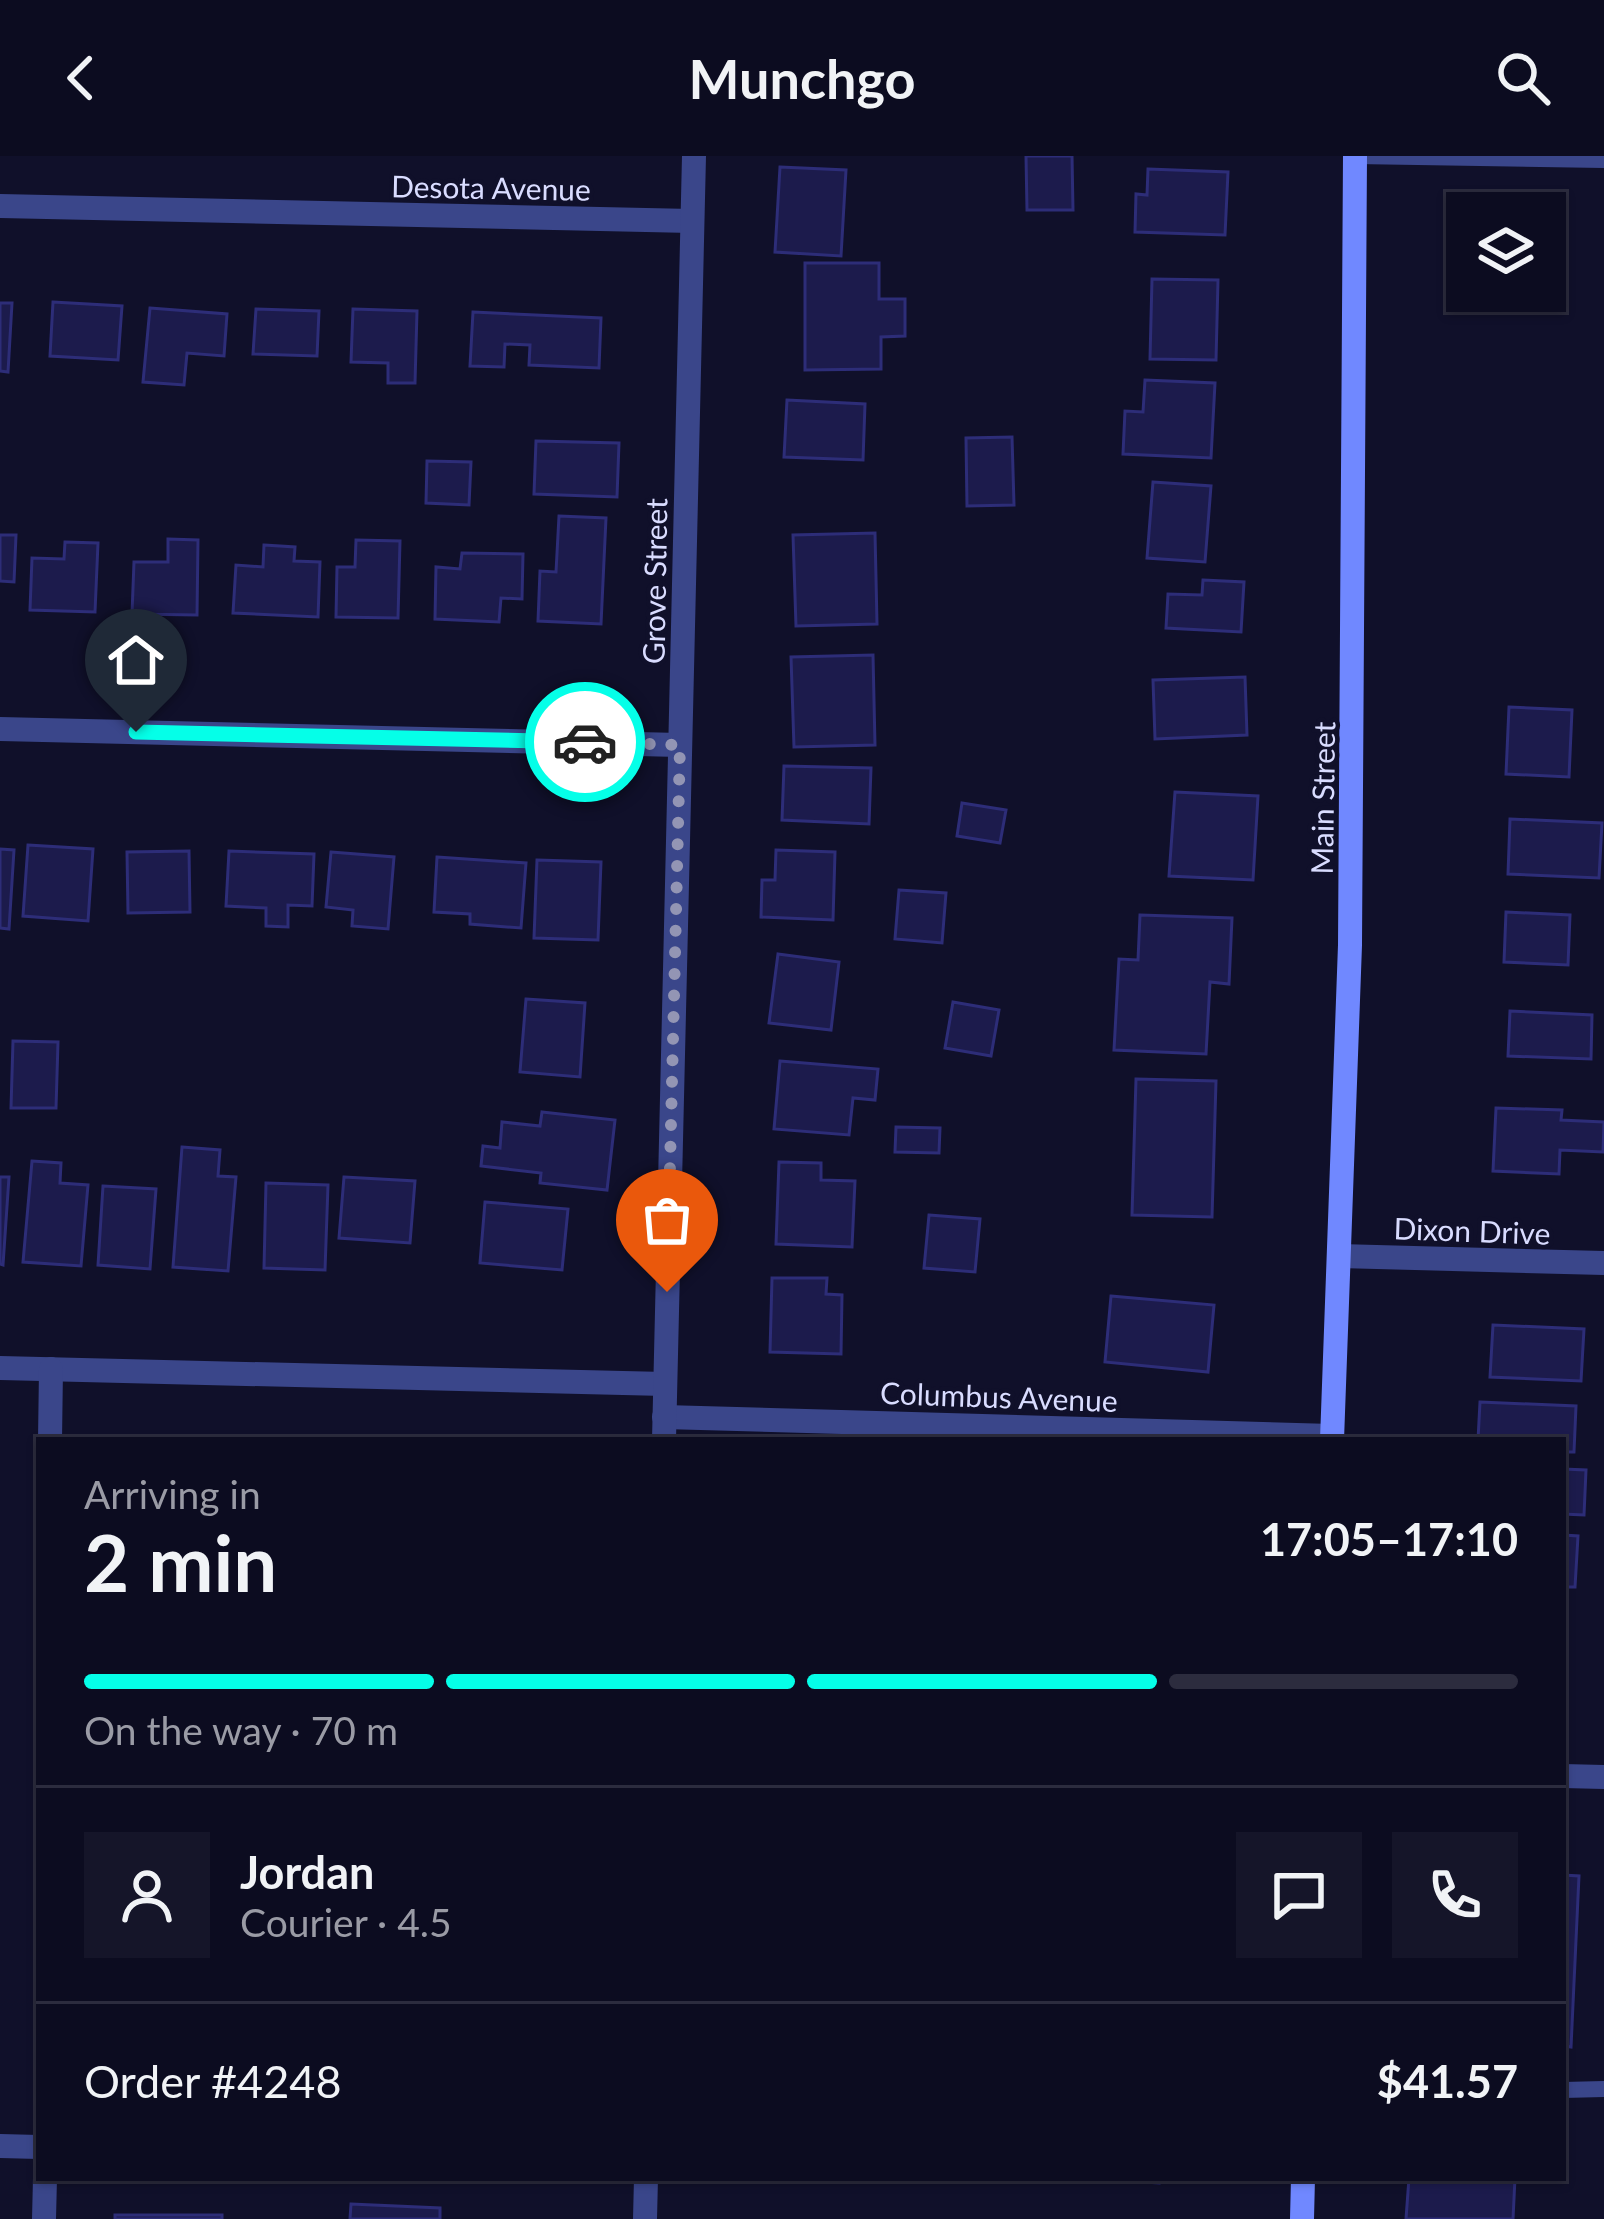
<!DOCTYPE html>
<html lang="en">
<head>
<meta charset="utf-8">
<style>
	body { margin:0; font-family:Lato,sans-serif; background:#151529; color:#f1f3f6; height:100vh; display:flex; flex-direction:column; font-size:45px; white-space:nowrap }
	* { box-sizing:border-box; margin:0 }
	p { font-size:39px; color:#9a9ba5 }
	.icon { flex:none; width:66px; height:66px; fill:none; stroke:currentColor; stroke-width:2; stroke-linecap:round; stroke-linejoin:round }
	.map { position:relative; flex:1; overflow:hidden }
	.side { position:absolute; left:36px; top:1281px; width:1530px; height:744px; display:flex; flex-direction:column; background:#0c0c20; border-radius:0px; box-shadow:0 3px 9px #0004,0 0 0 3px #2c2c3e }
	.side>* { flex:none }
	.buttons { position:absolute; left:1446px; top:36px; display:grid; gap:24px }
	.buttons a { display:grid; place-items:center; width:120px; height:120px; border-radius:0px; background:#0c0c20; box-shadow:0 3px 9px #0004,0 0 0 3px #2c2c3e; font-size:60px }
	.pin { position:absolute; display:grid; place-items:center; width:102px; height:102px; color:#fff; margin:-123px -51px; border-radius:50% 50% 50% 0; rotate:-45deg; box-shadow:0 0 12px #0007 }
	.pin .icon { rotate:45deg }
	.courier { position:absolute; display:grid; place-items:center; width:120px; height:120px; margin:-60px; border:9px solid #05ffe8; border-radius:50%; background:#fff; color:#222; box-shadow:0 3px 15px #0007 }
	.headline em { font-style:normal; font-weight:700 }
	.headline div { display:flex; flex-direction:column-reverse }
	.headline { display:flex; align-items:center; justify-content:space-between; height:204px; padding:0 48px }
	h1 { font-size:78px; font-weight:700; line-height:90px }
	.bar { display:grid; grid-template-columns:repeat(4,1fr); gap:18px 12px; align-content:center; height:144px; padding:0 48px }
	.bar i { height:15px; border-radius:9px; background:#2c2c3e }
	.bar .selected { background:#05ffe8 }
	.bar p { grid-column:span 4 }
	.line { display:flex; align-items:center; gap:30px; padding:0 48px; border-top:3px solid #2c2c3e }
	.line div { flex:1 }
	.round { display:grid; place-items:center; flex:none; width:126px; height:126px; border-radius:0px; background:#151529 }
	header { display:flex; justify-content:space-between; align-items:center; height:156px; padding:0 48px; background:#0c0c20; font-size:54px; font-weight:700 }
	.map>svg:first-child { display:block }
	.building { fill:#1c1b4c; stroke:#2d2d78; stroke-width:3 }
	.lines { fill:none; stroke-linecap:round; stroke-linejoin:round }
	.lane { stroke:#3a468a; stroke-width:16 }
	.street { stroke:#3a468a; stroke-width:24 }
	.secondary { stroke:#7088ff; stroke-width:24 }
	.done { stroke:#9395b4; stroke-width:12; stroke-dasharray:0 21.6 }
	.route { stroke:#05ffe8; stroke-width:15 }
	.labels { text-anchor:middle; dominant-baseline:central; stroke-width:9; stroke-linejoin:round; paint-order:stroke }
	.street-label { font-size:30px; fill:#d9dcff; stroke:#10102a }
</style>
</head>
<body>
<header><svg class="icon" aria-label="back" viewBox="0 0 24 24"><path d="M15 5l-7 7 7 7"/></svg>Munchgo<svg class="icon" aria-label="search" viewBox="0 0 24 24"><circle cx="10" cy="10" r="6"/><path d="M15 15l6 6"/></svg></header>
<div class="map">
<svg width="1604" height="2063" viewBox="0 0 1604 2063">
	<rect width="100%" height="100%" fill="#10102a"/>
	<g class="building">
		<path d="M1026,0H1072L1073,54H1027Z"/>
		<path d="M780,11L846,14L841,100L775,96Z"/>
		<path d="M1148,13L1228,16L1225,79L1135,76L1136,38L1147,39Z"/>
		<path d="M805,107H879V143H905V180L881,181V213L805,214Z"/>
		<path d="M1152,123L1218,124L1216,204L1150,203Z"/>
		<path d="M53,146L122,150L118,204L50,200Z"/>
		<path d="M0,147H12L8,216L0,215Z"/>
		<path d="M150,152L227,158L224,200L187,197L184,229L143,226Z"/>
		<path d="M256,153L319,155L317,200L253,198Z"/>
		<path d="M353,153L417,155L415,227H388V207L351,206Z"/>
		<path d="M473,156L601,162L599,212L529,209L530,189L505,188L504,211L470,210Z"/>
		<path d="M1145,224L1215,227L1211,302L1123,298L1125,255L1143,256Z"/>
		<path d="M787,244L865,248L863,304L784,301Z"/>
		<path d="M1012,281L1014,349L967,350L966,282Z"/>
		<path d="M536,285L619,287L617,341L534,338Z"/>
		<path d="M427,305L471,306L469,349L426,347Z"/>
		<path d="M1153,326L1211,330L1205,406L1147,402Z"/>
		<path d="M559,360L606,362L601,468L538,465L540,415L556,416Z"/>
		<path d="M875,377L877,468L796,470L793,379Z"/>
		<path d="M0,379H16L14,426L0,425Z"/>
		<path d="M168,383L198,384L197,459L132,458L134,406H168Z"/>
		<path d="M356,384L400,385L398,462L336,461L337,411H355Z"/>
		<path d="M65,386L98,387L95,456L30,454L32,402L64,403Z"/>
		<path d="M264,389L295,391L294,405L320,406L318,461L233,457L236,409L263,411Z"/>
		<path d="M462,397L523,398L522,443L501,442L499,466L435,463L436,411L460,413Z"/>
		<path d="M1203,424L1244,426L1241,476L1166,472L1168,438L1202,439Z"/>
		<path d="M873,499L875,589L794,591L791,501Z"/>
		<path d="M1245,521L1247,579L1155,583L1153,524Z"/>
		<path d="M1509,551L1572,554L1569,621L1506,618Z"/>
		<path d="M784,610L871,612L869,668L782,664Z"/>
		<path d="M1175,636L1258,640L1253,724L1169,720Z"/>
		<path d="M962,647L1006,654L1000,687L957,680Z"/>
		<path d="M1510,663L1602,667L1599,722L1508,718Z"/>
		<path d="M28,689L93,693L88,765L23,760Z"/>
		<path d="M0,693L14,694L9,773L0,772Z"/>
		<path d="M776,694L835,696L833,764L761,761L762,724H775Z"/>
		<path d="M189,695L190,756L128,757L127,696Z"/>
		<path d="M229,695L314,698L312,750L288,749V771L266,770V752L226,750Z"/>
		<path d="M331,696L394,701L388,773L352,770L353,754L326,751Z"/>
		<path d="M437,701L526,707L521,772L470,768V758L434,756Z"/>
		<path d="M537,704L601,706L598,784L534,782Z"/>
		<path d="M899,734L946,737L942,787L895,783Z"/>
		<path d="M1506,756L1570,759L1568,809L1504,806Z"/>
		<path d="M1140,759L1232,762L1229,828L1210,826L1206,898L1114,894L1119,803L1138,804Z"/>
		<path d="M778,798L839,806L831,874L769,867Z"/>
		<path d="M526,843L585,847L580,921L520,916Z"/>
		<path d="M953,846L999,854L991,900L945,892Z"/>
		<path d="M1510,855L1592,859L1591,903L1508,900Z"/>
		<path d="M13,885L58,886L56,952H11Z"/>
		<path d="M780,905L878,913L875,944L853,942L849,979L774,973Z"/>
		<path d="M1136,923L1216,925L1212,1061L1132,1059Z"/>
		<path d="M1496,952L1562,954L1561,964L1604,966L1603,996L1560,994L1559,1018L1493,1015Z"/>
		<path d="M542,956L615,964L607,1034L540,1027L541,1017L481,1010L483,990L500,992L502,966L540,970Z"/>
		<path d="M896,971L940,972L939,997L895,996Z"/>
		<path d="M182,991L220,994L218,1020L236,1021L228,1115L173,1111Z"/>
		<path d="M32,1005L61,1007L60,1027L88,1029L81,1110L23,1106Z"/>
		<path d="M779,1006L821,1007V1024L855,1025L852,1091L776,1088Z"/>
		<path d="M0,1021H9L3,1109L0,1108Z"/>
		<path d="M344,1021L415,1025L410,1087L339,1082Z"/>
		<path d="M266,1027L328,1029L325,1114L264,1112Z"/>
		<path d="M103,1030L156,1033L150,1113L98,1109Z"/>
		<path d="M485,1046L568,1053L562,1114L480,1107Z"/>
		<path d="M929,1059L980,1063L975,1116L924,1112Z"/>
		<path d="M772,1122H827L826,1138L842,1139L841,1198L770,1196Z"/>
		<path d="M1111,1140L1214,1149L1208,1216L1105,1206Z"/>
		<path d="M1493,1169L1584,1173L1581,1225L1490,1221Z"/>
		<path d="M1480,1246L1576,1250L1574,1296H1563V1284H1478Z"/>
		<path d="M1563,1313L1586,1314L1584,1359L1563,1358Z"/>
		<path d="M1563,1379L1578,1380L1575,1431H1563Z"/>
		<path d="M1563,1719L1579,1720L1571,1891L1563,1890Z"/>
		<path d="M1072,2022H1159V2027Z"/>
		<path d="M1409,2022H1515L1513,2063H1406Z"/>
		<path d="M351,2048L440,2052V2063H350Z"/>
		<rect x="115" y="2059" width="107" height="4"/>
	</g>
	<g class="lines">
		<g class="lane">
			<path d="M1355,0L1604,4"/>
			<path d="M1563,1934L1604,1933"/>
		</g>
		<g class="street">
			<path d="M0,50L692,65"/>
			<path d="M0,573L680,589"/>
			<path d="M1339,1100L1604,1107"/>
			<path d="M0,1212L665,1228"/>
			<path d="M664,1261L1332,1280"/>
			<path d="M50,1284L51,1213"/>
			<path d="M664,1284L694,0"/>
			<path d="M1563,1620L1604,1621"/>
			<path d="M0,1990L39,1991"/>
			<path d="M44,2063L45,2022"/>
			<path d="M645,2063L646,2022"/>
		</g>
		<g class="secondary">
			<path d="M1332,1284L1350,789L1355,0"/>
			<path d="M1302,2063L1303,2022"/>
		</g>
	</g>
	<g class="lines">
		<path class="done" d="M585,586L680,589L667,1136"/>
		<path class="route" d="M136,576L585,586"/>
	</g>
	<g class="labels">
		<g class="street-label">
			<text transform="translate(491 31) rotate(1)">Desota Avenue</text>
			<text transform="translate(654 425) rotate(-89)">Grove Street</text>
			<text transform="translate(1322 642) rotate(-89)">Main Street</text>
			<text transform="translate(1472 1074) rotate(2)">Dixon Drive</text>
			<text transform="translate(999 1240) rotate(2)">Columbus Avenue</text>
		</g>
	</g>
</svg>
<div class="buttons">
<a><svg class="icon" aria-label="layers" viewBox="0 0 24 24"><path d="M12 4l9 5-9 5-9-5zM3 14l9 5 9-5"/></svg></a>
</div>
<div class="pin" style="left:667px;top:1136px;background:#ea580c"><svg class="icon" aria-label="bag" viewBox="0 0 24 24"><path d="M5 8h14l-1 12H6zM9 8a3 3 0 0 1 6 0"/></svg></div>
<div class="pin" style="left:136px;top:576px;background:#1f2937"><svg class="icon" aria-label="home" viewBox="0 0 24 24"><path d="M3 11l9-7 9 7M6 9v11h12V9"/></svg></div>
<div class="courier" style="left:585px;top:586px"><svg class="icon" aria-label="car" viewBox="0 0 24 24"><path d="M5 17H2v-5l4-1 3-4h7l3 4 3 1v5h-3M9 17h6M6 11h13"/><circle cx="7" cy="17" r="2"/><circle cx="17" cy="17" r="2"/></svg></div>
<section class="side">
<div class="headline"><div><h1>2 min</h1><p>Arriving in</p></div><em>17:05–17:10</em></div>
<div class="bar"><i class="selected"></i><i class="selected"></i><i class="selected"></i><i></i><p>On the way · 70 m</p></div>
<div class="line" style="height:216px"><a class="round"><svg class="icon" aria-label="person" viewBox="0 0 24 24"><circle cx="12" cy="8" r="4"/><path d="M4 21q1-7 8-7t8 7"/></svg></a><div><b>Jordan</b><p>Courier · 4.5</p></div><a class="round"><svg class="icon" aria-label="chat" viewBox="0 0 24 24"><path d="M4 5h16v11H9l-5 4z"/></svg></a><a class="round"><svg class="icon" aria-label="phone" viewBox="0 0 24 24"><path d="M5 4h4l2 5-3 2q2 4 5 5l2-3 5 2v4C11 20 4 13 5 4z"/></svg></a></div>
<div class="line" style="height:156px"><div>Order #4248</div><b>$41.57</b></div>
</section>
</div>
</body>
</html>
